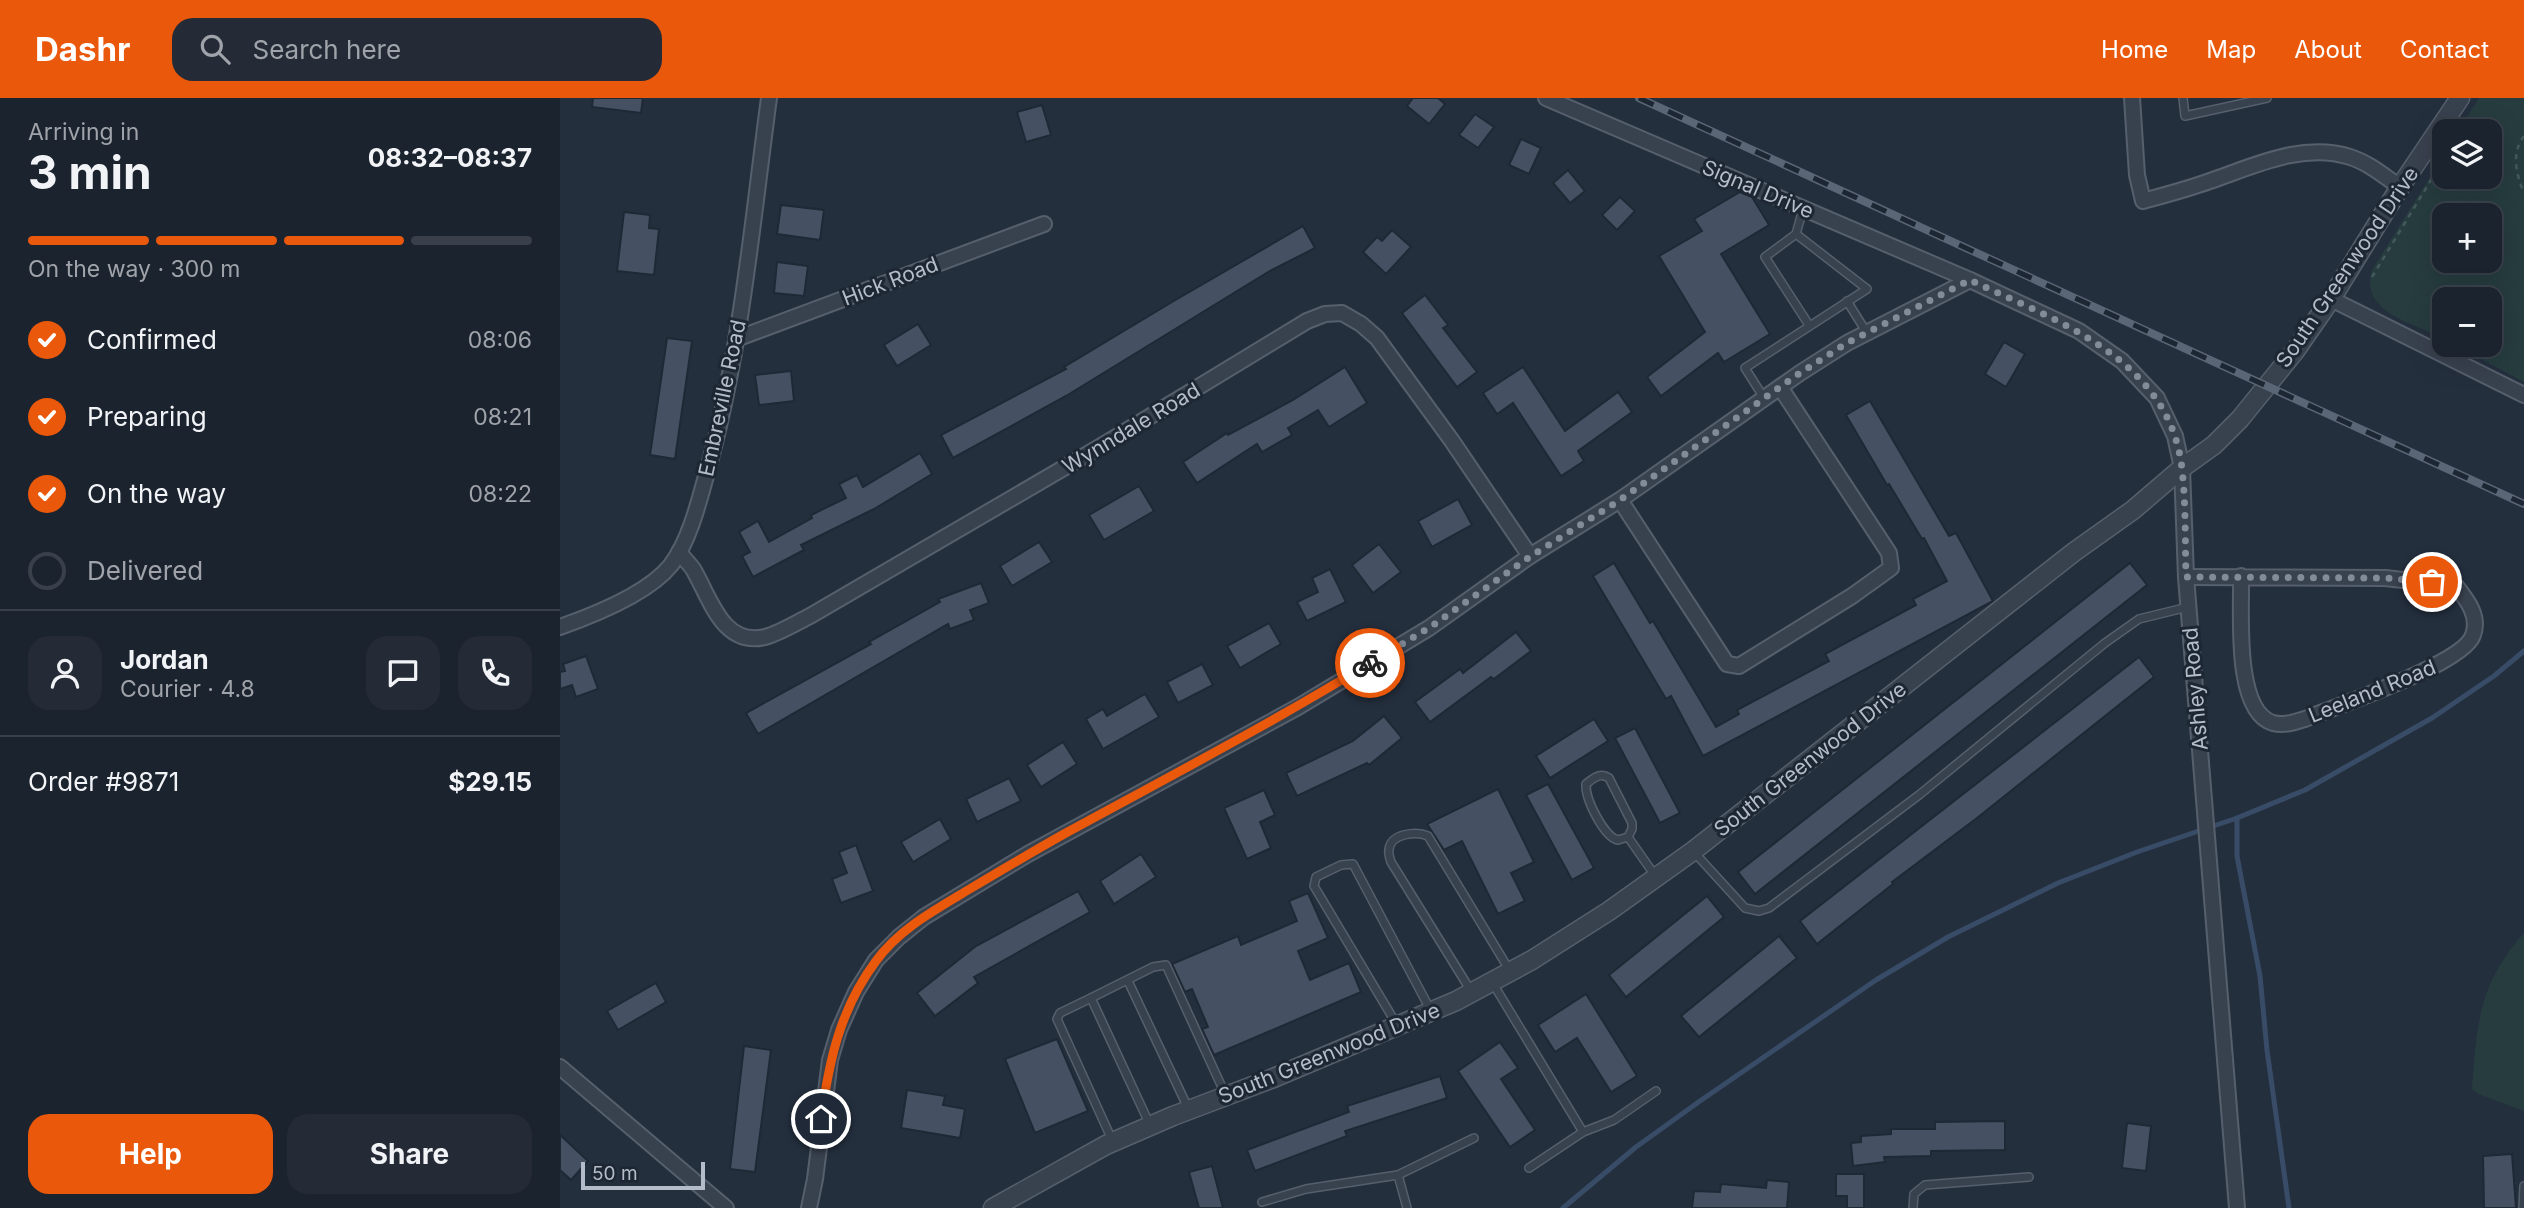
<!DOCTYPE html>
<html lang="en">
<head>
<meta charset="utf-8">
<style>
	body { margin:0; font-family:Inter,sans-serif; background:#242b36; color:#f1f3f6; height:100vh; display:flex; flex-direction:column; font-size:26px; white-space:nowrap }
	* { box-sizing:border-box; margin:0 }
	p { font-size:23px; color:#a0a4aa }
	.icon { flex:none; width:38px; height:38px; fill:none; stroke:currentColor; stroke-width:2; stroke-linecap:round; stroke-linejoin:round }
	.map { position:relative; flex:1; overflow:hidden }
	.sheet { display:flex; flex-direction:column; background:#1b232e; width:560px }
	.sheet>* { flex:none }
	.buttons { position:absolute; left:1872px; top:21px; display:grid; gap:14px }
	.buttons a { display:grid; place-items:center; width:70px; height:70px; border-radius:14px; background:#1b232e; box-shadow:0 7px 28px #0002,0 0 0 2px #39404a; font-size:35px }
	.scale { position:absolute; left:21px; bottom:18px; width:124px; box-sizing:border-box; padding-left:7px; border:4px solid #b4bcc9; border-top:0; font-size:19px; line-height:24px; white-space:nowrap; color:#b4bcc9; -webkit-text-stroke:5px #1d2633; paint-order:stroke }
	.pin { position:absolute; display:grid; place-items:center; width:60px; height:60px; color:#fff; margin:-30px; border:4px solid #fff; border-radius:50%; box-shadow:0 2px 7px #0007 }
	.courier { position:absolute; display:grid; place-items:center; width:70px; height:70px; margin:-35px; border:5px solid #ea580c; border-radius:50%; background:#fff; color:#222; box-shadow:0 2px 9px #0007 }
	.headline em { font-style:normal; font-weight:700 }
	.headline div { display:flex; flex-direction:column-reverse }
	.headline { display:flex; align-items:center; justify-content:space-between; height:119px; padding:0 28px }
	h1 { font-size:46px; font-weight:700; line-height:52px }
	.bar { display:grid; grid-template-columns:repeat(4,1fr); gap:10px 7px; align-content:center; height:84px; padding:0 28px }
	.bar i { height:9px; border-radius:5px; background:#39404a }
	.bar .selected { background:#ea580c }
	.bar p { grid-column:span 4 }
	.line { display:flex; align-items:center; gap:18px; padding:0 28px; border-top:2px solid #39404a }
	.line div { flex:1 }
	.round { display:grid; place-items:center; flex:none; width:74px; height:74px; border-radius:21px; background:#242b36 }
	ol { padding:0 28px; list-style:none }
	li { display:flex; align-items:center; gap:21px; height:77px }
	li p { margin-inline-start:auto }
	li .icon { padding:7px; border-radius:50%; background:#ea580c; color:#fff; stroke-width:4 }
	li:last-child { color:#a0a4aa }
	li i { width:38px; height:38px; border:4px solid #39404a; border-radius:50% }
	.button { display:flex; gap:14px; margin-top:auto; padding:14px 28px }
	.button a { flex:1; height:80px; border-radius:21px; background:#ea580c; color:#fff; font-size:28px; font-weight:700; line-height:80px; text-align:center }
	.button a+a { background:#242b36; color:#f1f3f6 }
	header { display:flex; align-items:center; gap:42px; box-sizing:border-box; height:98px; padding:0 35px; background:#ea580c; color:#fff }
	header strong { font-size:33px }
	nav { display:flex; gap:38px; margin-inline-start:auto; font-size:24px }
	.search { width:490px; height:63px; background:#242b36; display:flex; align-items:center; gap:18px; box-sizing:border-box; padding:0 24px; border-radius:21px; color:#a0a4aa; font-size:26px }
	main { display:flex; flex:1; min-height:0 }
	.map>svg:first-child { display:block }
	.green { fill:#263c3f; fill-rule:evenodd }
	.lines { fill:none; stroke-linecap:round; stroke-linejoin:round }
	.stream { stroke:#394c67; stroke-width:5 }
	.building { fill:#455162; stroke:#1f2835; stroke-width:2 }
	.service-casing { stroke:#565f6c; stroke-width:10 }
	.minor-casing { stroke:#565f6c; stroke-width:18 }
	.tertiary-casing { stroke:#565f6c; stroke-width:21 }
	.path { stroke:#44595c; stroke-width:2.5; stroke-dasharray:5 5; stroke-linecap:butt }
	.service { stroke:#38414e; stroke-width:7 }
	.minor { stroke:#38414e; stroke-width:14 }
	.tertiary { stroke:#38414e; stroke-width:18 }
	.rail-casing { stroke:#5a6575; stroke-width:8 }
	.rail { stroke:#1d2633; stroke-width:5; stroke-dasharray:16; stroke-linecap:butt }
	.done { stroke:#828b98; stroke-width:7; stroke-dasharray:0 12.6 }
	.route { stroke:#ea580c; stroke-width:9 }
	.labels { text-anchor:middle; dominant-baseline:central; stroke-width:6; stroke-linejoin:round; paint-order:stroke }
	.street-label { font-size:21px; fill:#b4bcc9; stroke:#1d2633 }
</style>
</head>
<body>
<header>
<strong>Dashr</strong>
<div class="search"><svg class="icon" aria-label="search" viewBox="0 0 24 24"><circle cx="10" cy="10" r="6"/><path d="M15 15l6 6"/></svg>Search here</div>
<nav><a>Home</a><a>Map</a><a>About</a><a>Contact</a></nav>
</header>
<main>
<section class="sheet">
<div class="headline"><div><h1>3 min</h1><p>Arriving in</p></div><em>08:32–08:37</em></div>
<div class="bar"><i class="selected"></i><i class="selected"></i><i class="selected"></i><i></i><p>On the way · 300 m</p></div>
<ol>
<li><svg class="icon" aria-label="check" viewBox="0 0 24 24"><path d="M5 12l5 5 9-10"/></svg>Confirmed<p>08:06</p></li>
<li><svg class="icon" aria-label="check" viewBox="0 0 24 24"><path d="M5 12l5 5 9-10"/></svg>Preparing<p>08:21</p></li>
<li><svg class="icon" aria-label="check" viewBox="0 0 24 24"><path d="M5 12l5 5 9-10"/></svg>On the way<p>08:22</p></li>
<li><i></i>Delivered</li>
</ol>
<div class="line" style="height:126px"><a class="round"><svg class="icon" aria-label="person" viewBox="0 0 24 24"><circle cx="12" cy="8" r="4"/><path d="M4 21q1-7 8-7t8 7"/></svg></a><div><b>Jordan</b><p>Courier · 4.8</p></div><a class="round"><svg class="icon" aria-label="chat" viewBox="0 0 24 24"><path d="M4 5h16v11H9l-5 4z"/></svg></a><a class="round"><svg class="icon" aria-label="phone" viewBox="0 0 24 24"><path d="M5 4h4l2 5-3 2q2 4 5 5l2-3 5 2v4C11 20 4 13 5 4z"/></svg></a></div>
<div class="line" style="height:91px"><div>Order #9871</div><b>$29.15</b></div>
<div class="button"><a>Help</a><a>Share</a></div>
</section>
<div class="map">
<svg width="1964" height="1110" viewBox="0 0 1964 1110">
	<rect width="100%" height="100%" fill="#242f3e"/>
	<g class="green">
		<path d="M1919,0H1964V284L1895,247H1930V201H1885V241C1855,225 1799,216 1812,172L1885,55V79H1930V33H1898ZM1885,117H1930V163H1885Z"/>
		<path d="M1964,835V1013L1918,996L1912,991C1917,926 1918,887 1964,835Z"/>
	</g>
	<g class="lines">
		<g class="stream">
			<path d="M1677,720V758L1700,878L1707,952L1729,1110"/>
			<path d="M1003,1110L1076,1049L1140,1003L1316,882L1388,839L1498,785L1577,754L1677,720L1745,692L1872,620L1934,578L1964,553"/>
		</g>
	</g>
	<g class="building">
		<path d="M33,0H83L81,15L32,9Z"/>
		<path d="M853,0H878L885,6L869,26L847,8Z"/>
		<path d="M482,7L491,37L466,44L457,14Z"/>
		<path d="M915,16L934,29L918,50L899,37Z"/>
		<path d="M961,41L981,50L969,76L949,67Z"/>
		<path d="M1008,72L1025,93L1010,105L993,85Z"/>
		<path d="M1180,94L1192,99L1209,127L1161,156L1210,236L1164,264L1158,255L1101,298L1087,279L1145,234L1099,158L1142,133L1134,121Z"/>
		<path d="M1060,99L1075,113L1057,132L1042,117Z"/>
		<path d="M221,107L264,112L260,142L217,136Z"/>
		<path d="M64,114L90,117L89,130L99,131L94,177L57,173Z"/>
		<path d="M743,128L755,150L708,174L506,298L393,360L381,337L506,271L504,269L612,204Z"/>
		<path d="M832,132L851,149L826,176L803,154L817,139L822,143Z"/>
		<path d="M217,164L248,168L244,198L214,195Z"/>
		<path d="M865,197L888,227L883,230L917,274L897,289L842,215Z"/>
		<path d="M358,226L371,247L337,268L324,247Z"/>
		<path d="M107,240L132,243L115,361L90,357Z"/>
		<path d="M1444,244L1465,256L1446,289L1425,276Z"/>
		<path d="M785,269L807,305L769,329L758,312L728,330L732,337L702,354L697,346L637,385L623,364L667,335L668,337L733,302Z"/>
		<path d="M963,269L1005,333L1058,294L1072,314L1018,353L1024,363L1001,378L953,305L937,316L923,295Z"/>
		<path d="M231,273L234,303L199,307L195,277Z"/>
		<path d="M1310,303L1389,438L1396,435L1433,503L1143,658L1111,598L1106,601L1033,478L1054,465L1090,525L1093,523L1156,629L1179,616L1177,612L1269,563L1265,556L1356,507L1353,501L1387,483L1364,440L1362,441L1329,386L1327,387L1286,317Z"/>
		<path d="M360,355L372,376L314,411L241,447L244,452L193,479L182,458L190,454L179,434L198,423L209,444L252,420L251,417L286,400L279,386L297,377L303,389Z"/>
		<path d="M579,388L594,413L544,442L529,417Z"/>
		<path d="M898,401L912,427L872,449L858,423Z"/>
		<path d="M479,444L492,464L452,488L440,468Z"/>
		<path d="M819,446L841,474L813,495L792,467Z"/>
		<path d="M1570,465L1587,487L1195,796L1178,774Z"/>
		<path d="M770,471L786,504L747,523L737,504L758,494L752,480Z"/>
		<path d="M421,485L429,505L410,512L414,522L390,531L388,526L198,636L186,615L311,546L309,544L380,504L378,501Z"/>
		<path d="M709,525L721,546L680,570L667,548Z"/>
		<path d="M956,534L971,553L934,581L931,579L870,624L855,604L900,571L903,575Z"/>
		<path d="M26,558L38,591L16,599L12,587L0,591V574L5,573L3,566Z"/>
		<path d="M1579,559L1594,579L1417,720L1332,784L1333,786L1257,846L1240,823Z"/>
		<path d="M642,566L653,587L618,605L607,584Z"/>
		<path d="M585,596L599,619L543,651L526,621L543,611L547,618Z"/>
		<path d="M824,618L842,640L809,667L807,665L737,698L726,675L793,643Z"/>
		<path d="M1034,621L1048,643L990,680L976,658Z"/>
		<path d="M1075,630L1120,715L1100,725L1055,640Z"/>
		<path d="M503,644L517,666L481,689L467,667Z"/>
		<path d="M449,680L461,703L417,724L406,701Z"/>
		<path d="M988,686L1034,770L1012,782L966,697Z"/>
		<path d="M938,691L974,764L951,775L965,803L938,816L902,743L884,752L867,726Z"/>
		<path d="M704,692L715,717L700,724L711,750L687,761L664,710Z"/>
		<path d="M380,721L391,741L353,764L341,744Z"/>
		<path d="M296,747L313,793L281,805L272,781L287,775L279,754Z"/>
		<path d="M581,756L596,779L554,806L540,783Z"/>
		<path d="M518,793L530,814L414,879L418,885L375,918L357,895L416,848Z"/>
		<path d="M748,795L768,840L738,853L750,882L789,865L801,894L654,957L642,931L648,929L632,891L625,894L612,866L678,838L681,847L737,823L729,803Z"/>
		<path d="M1147,798L1164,819L1066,899L1049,877Z"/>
		<path d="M1219,838L1237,860L1139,939L1121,918Z"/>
		<path d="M96,885L106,904L58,932L47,913Z"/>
		<path d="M1026,896L1077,978L1051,994L1017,940L995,954L978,927Z"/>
		<path d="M497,941L528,1013L475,1035L445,961Z"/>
		<path d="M940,944L958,970L941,981L975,1032L950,1049L898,973Z"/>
		<path d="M184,948L211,952L195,1074L170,1071Z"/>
		<path d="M880,978L887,1000L785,1033L787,1038L695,1073L687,1052L789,1014L787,1008Z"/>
		<path d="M347,992L385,998L383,1007L405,1011L400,1040L341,1030Z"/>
		<path d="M1445,1023V1052L1371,1053V1058L1324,1059L1325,1064L1293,1068L1291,1045L1301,1044V1038L1331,1036V1031H1375V1024Z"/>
		<path d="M1567,1025L1591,1028L1586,1073L1562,1070Z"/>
		<path d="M0,1037L28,1063L11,1082L0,1072Z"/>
		<path d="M1952,1056L1956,1110H1924L1923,1058Z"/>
		<path d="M652,1068L663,1110H639L629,1074Z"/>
		<path d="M1276,1076H1304V1110H1287V1098H1276Z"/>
		<path d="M1207,1082L1229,1084L1227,1110H1132L1134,1093L1160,1094L1161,1086L1206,1090Z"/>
	</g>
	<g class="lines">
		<defs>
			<g id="service">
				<path d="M1623,0L1625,18L1707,0"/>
				<path d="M1243,111L1236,136L1205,159L1249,227"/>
				<path d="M1287,203L1307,235"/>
				<path d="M1204,300L1185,270L1307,191L1236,136"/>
				<path d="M1068,739L1058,742C1044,739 1025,701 1026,686C1034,680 1040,674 1049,680L1072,725V731L1068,739L1096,779"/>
				<path d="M1133,753L1185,810L1199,813L1209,810L1359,697L1545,545L1579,521L1628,509"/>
				<path d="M568,883L629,1012"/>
				<path d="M932,884L1023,1034"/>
				<path d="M911,893L831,764C830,760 828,756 829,752C830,735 857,733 868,738L950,873"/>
				<path d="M531,900L593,869L606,867L666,998"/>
				<path d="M837,927L754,788L756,779L781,767L793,766L871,913"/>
				<path d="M553,1044L497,921L500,915L531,900L590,1027"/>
				<path d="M969,1070L1023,1034L1054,1022L1096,993"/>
				<path d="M702,1104L746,1091L838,1077"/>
				<path d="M847,1110L838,1077L914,1040"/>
				<path d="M1353,1110L1354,1096L1365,1087L1469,1079"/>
				<path d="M1963,1110L1964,1088"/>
			</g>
			<g id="minor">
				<path d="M986,0L1410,182L1519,233L1562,263L1597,300L1615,338L1622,370L1626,479L1677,1110"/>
				<path d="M1572,0L1577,77L1583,103C1605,97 1628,91 1650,83C1694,68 1742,44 1790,59C1809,65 1824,78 1840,89"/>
				<path d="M1771,201L1964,297"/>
				<path d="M176,241L484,126"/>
				<path d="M1060,402L1167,566L1179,568L1292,498L1331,470L1329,455L1220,289"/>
				<path d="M119,454C123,460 129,465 133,471C150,499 162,549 205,539C220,535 236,525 250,518L543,347L747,223L765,216L782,215L801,226L817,240L892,343L970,458"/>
				<path d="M1626,479L1825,480L1896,488C1907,502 1920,518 1913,537C1904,566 1776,608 1745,621C1734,624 1725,628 1713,625C1673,613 1682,512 1681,478"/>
				<path d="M0,529C34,517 88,496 111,467C129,443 138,407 146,378C181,256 192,126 209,0"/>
				<path d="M0,969L166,1110"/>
				<path d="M249,1110L255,1081L270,962L279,932L296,894L316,862L339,839L364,819L468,756L738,609L869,530L970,458L1060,402L1240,275L1287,245L1410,182"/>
			</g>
			<path id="tertiary" d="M433,1110L546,1047L613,1018L711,981L896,903L972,862L1049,813L1133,753L1514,454L1573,412L1622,370L1654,347L1680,321L1735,253L1771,201L1840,89L1900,0"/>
		</defs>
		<use href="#service" class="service-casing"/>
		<use href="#minor" class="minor-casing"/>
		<use href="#tertiary" class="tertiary-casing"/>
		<g class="path">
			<path d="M1964,38C1951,55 1956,76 1964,95"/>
			<path d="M1812,179L1885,59"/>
		</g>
		<use href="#service" class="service"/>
		<use href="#minor" class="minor"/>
		<use href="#tertiary" class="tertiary"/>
		<defs>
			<path id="rail" d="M1079,0L1964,406"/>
		</defs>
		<use href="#rail" class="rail-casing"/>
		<use href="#rail" class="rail"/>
	</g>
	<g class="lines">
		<path class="done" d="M810,565L869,530L971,458L1060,402L1240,275L1287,245L1410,182C1497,223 1610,261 1622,371C1626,407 1625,443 1626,479L1825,480L1872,484"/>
		<path class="route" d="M261,1021C269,963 280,911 316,863C339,831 375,812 408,792C440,773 472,754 504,736C607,680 710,626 810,565"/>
	</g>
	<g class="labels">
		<g class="street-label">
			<text transform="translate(1198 91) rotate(23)">Signal Drive</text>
			<text transform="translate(1787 169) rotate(-56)">South Greenwood Drive</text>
			<text transform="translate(330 183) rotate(-21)">Hick Road</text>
			<text transform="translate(162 300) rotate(-78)">Embreville Road</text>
			<text transform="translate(571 330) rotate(-31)">Wynndale Road</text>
			<text transform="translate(1635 591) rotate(-95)">Ashley Road</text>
			<text transform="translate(1812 593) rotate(-22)">Leeland Road</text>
			<text transform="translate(1250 661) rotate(-38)">South Greenwood Drive</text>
			<text transform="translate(769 955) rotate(-22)">South Greenwood Drive</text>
		</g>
	</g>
</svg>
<div class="buttons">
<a><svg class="icon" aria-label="layers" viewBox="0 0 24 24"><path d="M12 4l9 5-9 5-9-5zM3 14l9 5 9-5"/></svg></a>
<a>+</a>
<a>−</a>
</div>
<div class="scale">50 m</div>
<div class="pin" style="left:1872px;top:484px;background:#ea580c"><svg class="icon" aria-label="bag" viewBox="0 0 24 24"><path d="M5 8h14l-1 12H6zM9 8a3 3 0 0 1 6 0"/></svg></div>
<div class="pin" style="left:261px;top:1021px;background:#1f2937"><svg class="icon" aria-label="home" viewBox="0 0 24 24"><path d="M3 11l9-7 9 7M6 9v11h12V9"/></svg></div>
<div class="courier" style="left:810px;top:565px"><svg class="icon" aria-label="bike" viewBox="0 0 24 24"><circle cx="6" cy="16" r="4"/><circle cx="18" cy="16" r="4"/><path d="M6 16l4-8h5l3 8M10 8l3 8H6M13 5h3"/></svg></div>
</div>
</main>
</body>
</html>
